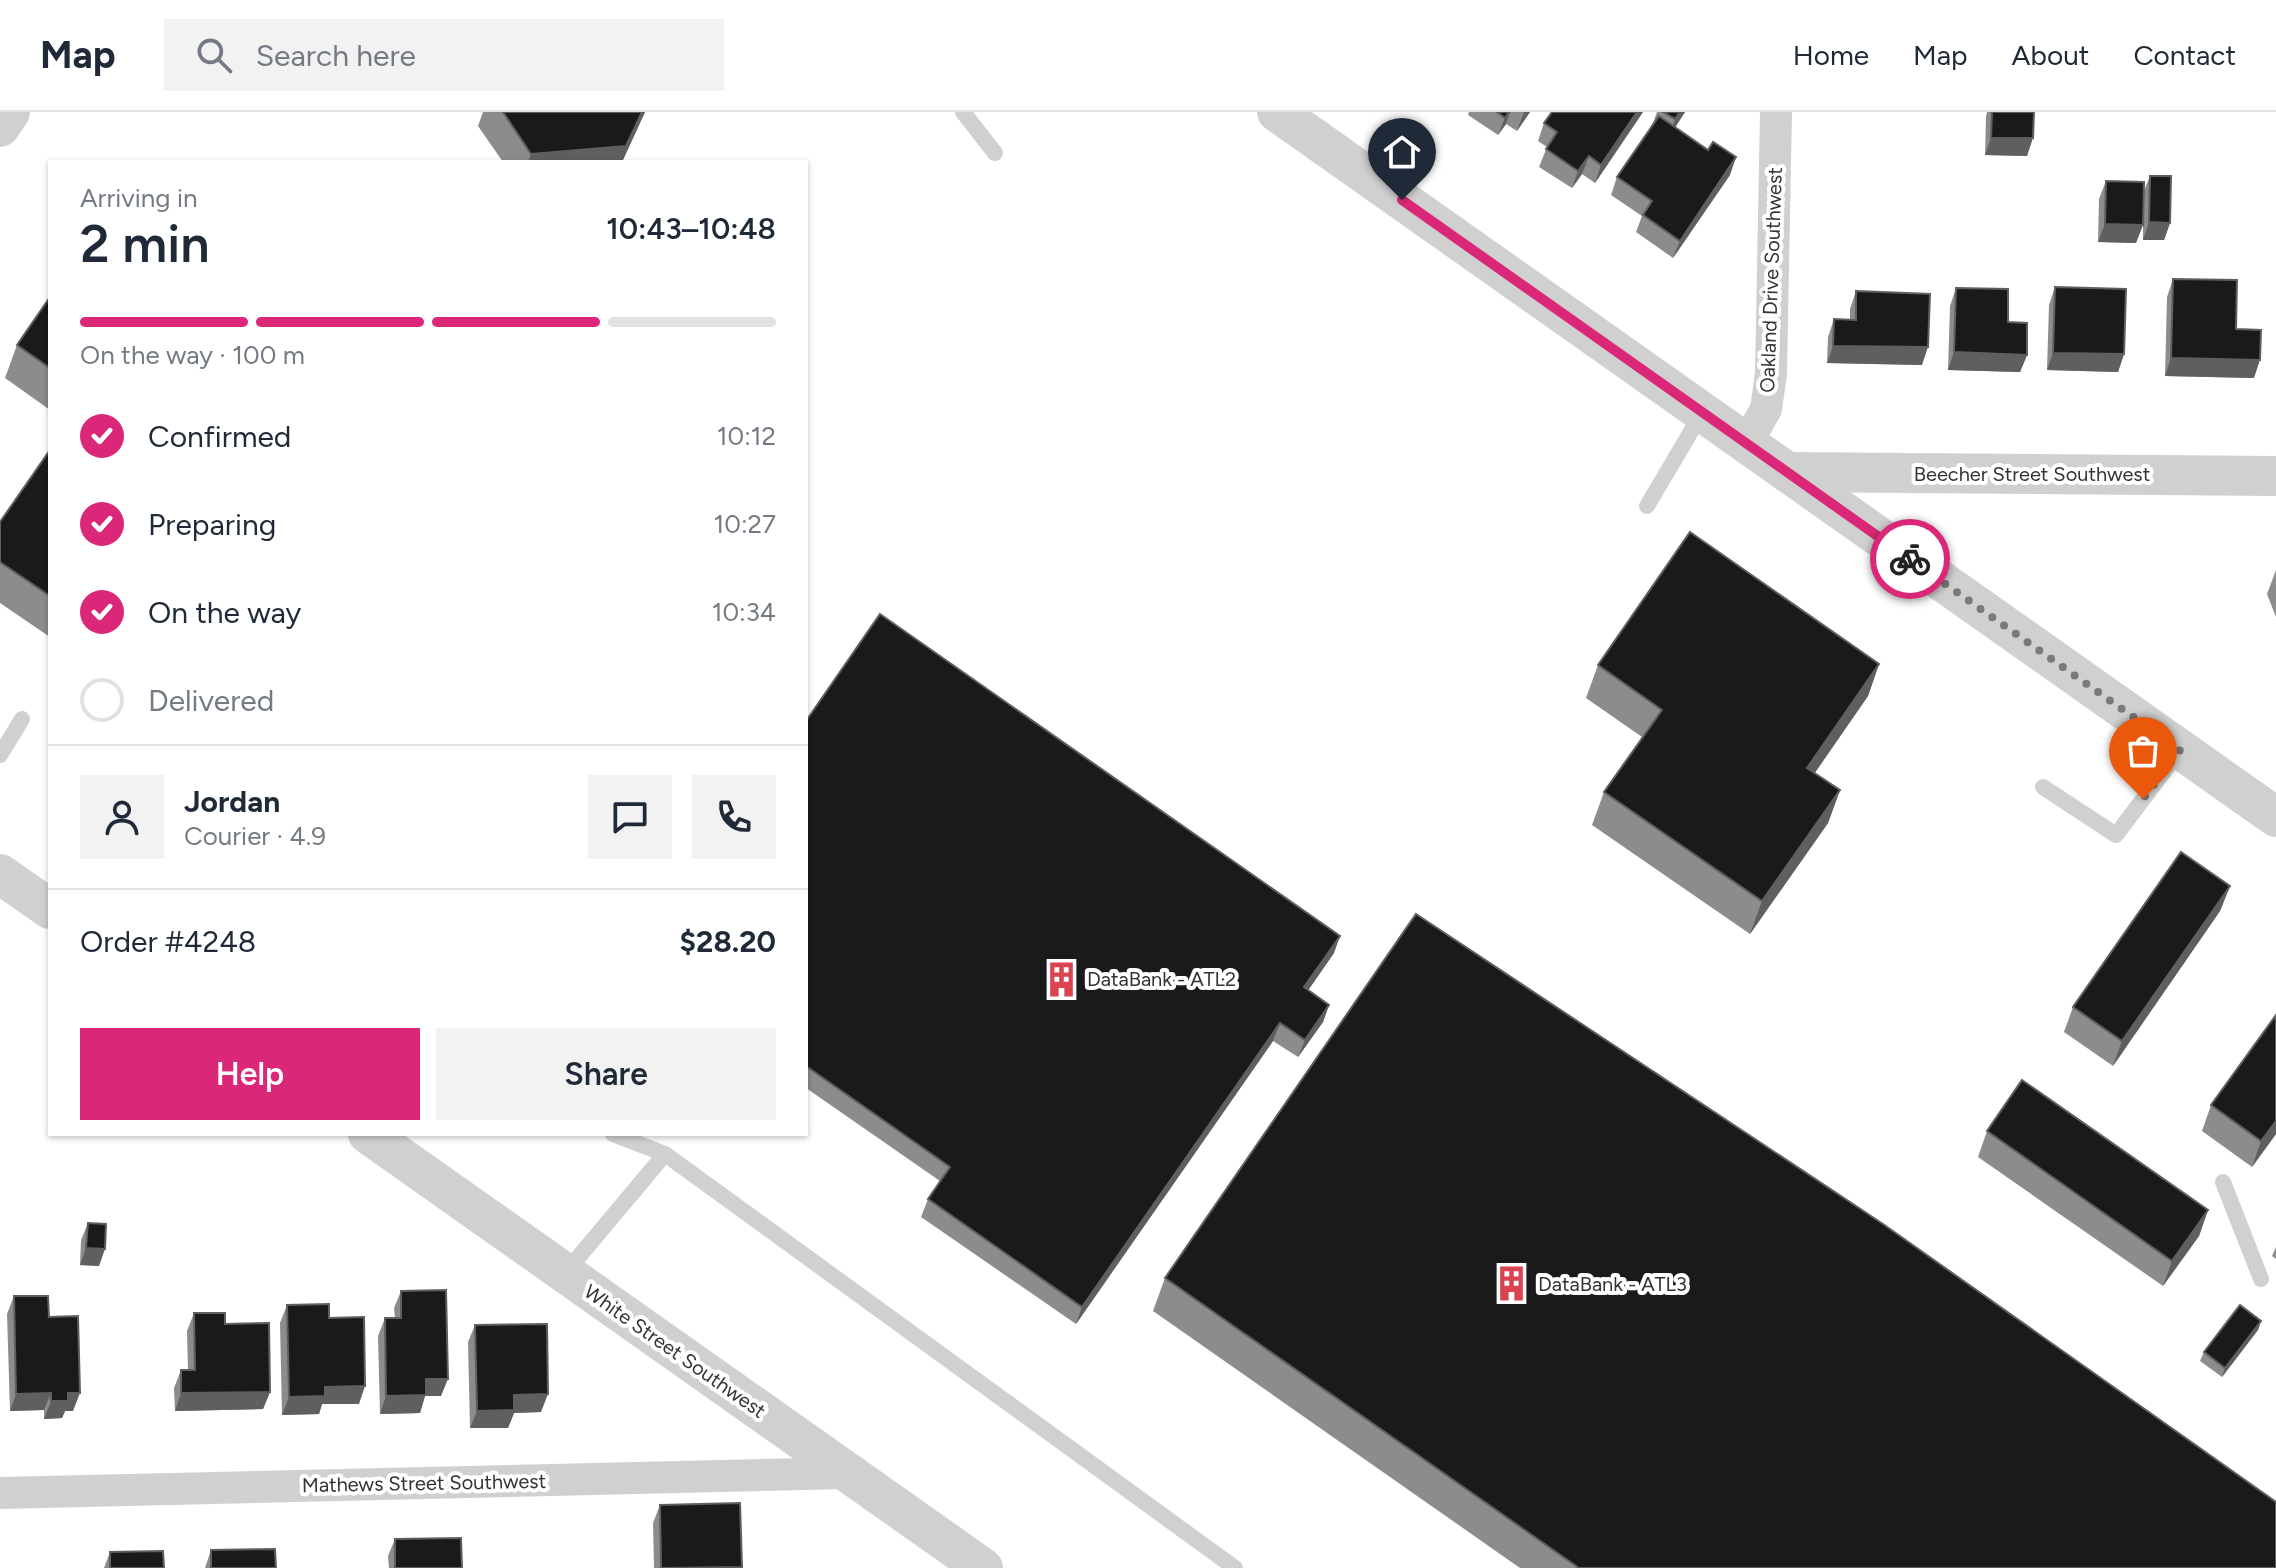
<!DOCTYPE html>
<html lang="en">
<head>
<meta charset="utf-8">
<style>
	body { margin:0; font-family:Figtree,sans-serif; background:#f2f2f3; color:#1f2937; height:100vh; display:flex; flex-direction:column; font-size:30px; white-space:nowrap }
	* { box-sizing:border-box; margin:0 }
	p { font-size:26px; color:#747a83 }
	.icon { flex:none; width:44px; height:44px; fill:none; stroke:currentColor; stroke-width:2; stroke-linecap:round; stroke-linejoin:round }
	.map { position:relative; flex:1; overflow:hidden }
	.panel { position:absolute; left:48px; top:48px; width:760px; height:976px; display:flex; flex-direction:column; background:#fff; border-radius:0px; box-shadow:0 2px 6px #0004 }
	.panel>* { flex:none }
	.pin { position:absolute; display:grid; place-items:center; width:68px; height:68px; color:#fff; margin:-82px -34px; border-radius:50% 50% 50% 0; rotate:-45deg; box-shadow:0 0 8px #0007 }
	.pin .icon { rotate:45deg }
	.courier { position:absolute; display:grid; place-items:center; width:80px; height:80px; margin:-40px; border:6px solid #db2777; border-radius:50%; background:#fff; color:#222; box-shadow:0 2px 10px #0007 }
	.headline em { font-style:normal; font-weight:600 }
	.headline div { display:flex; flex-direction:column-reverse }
	.headline { display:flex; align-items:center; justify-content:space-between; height:136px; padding:0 32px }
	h1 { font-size:52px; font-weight:600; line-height:60px }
	.bar { display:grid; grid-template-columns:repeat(4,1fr); gap:12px 8px; align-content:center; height:96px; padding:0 32px }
	.bar i { height:10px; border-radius:6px; background:#e0e1e3 }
	.bar .current { background:#db2777 }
	.bar p { grid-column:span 4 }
	.line { display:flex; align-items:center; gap:20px; padding:0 32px; border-top:2px solid #e0e1e3 }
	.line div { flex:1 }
	.round { display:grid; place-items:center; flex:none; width:84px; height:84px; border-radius:0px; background:#f2f2f3 }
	ol { padding:0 32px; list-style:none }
	li { display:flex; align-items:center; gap:24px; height:88px }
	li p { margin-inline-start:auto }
	li .icon { padding:8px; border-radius:50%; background:#db2777; color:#fff; stroke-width:4 }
	li:last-child { color:#747a83 }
	li i { width:44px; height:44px; border:4px solid #e0e1e3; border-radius:50% }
	.cta { display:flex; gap:16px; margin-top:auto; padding:16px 32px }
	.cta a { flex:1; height:92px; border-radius:0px; background:#db2777; color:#fff; font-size:32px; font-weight:600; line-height:92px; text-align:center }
	.cta a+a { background:#f2f2f3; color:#1f2937 }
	header { display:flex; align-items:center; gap:48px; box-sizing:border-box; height:112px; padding:0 40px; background:#fff; border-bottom:2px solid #e0e1e3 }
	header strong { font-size:38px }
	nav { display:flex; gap:44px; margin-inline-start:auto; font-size:28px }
	.search { width:560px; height:72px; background:#f2f2f3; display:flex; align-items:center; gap:20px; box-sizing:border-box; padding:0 28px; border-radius:0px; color:#747a83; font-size:30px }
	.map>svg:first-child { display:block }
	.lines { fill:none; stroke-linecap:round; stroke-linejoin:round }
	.service { stroke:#d0d0d0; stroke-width:16 }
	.minor { stroke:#d0d0d0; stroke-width:32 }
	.tertiary { stroke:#d0d0d0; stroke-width:40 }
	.wall { fill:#8c8c8c }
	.shaded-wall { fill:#5f5f5f }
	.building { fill:#1a1a1a; stroke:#5f5f5f; stroke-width:2 }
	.done { stroke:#7a7a7a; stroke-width:8; stroke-dasharray:0 14.4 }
	.route { stroke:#db2777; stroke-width:10 }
	.labels { text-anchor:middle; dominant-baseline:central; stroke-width:8; stroke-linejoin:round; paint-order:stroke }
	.street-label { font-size:20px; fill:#333; stroke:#fff }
	.poi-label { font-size:20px; fill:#333; stroke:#fff; text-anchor:start }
</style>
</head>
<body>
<header>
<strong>Map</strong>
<div class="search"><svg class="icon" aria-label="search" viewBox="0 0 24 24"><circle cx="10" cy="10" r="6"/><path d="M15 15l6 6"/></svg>Search here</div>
<nav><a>Home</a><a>Map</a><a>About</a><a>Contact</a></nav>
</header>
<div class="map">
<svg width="2276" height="1456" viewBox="0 0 2276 1456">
	<rect width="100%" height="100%" fill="#fff"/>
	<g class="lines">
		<g class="service">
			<path d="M963,0L995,41"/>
			<path d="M1647,394L1702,301"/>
			<path d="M0,643L22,607"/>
			<path d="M2043,675L2116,723L2180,638"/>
			<path d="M613,1022L665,1042L1235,1456"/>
			<path d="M2223,1070L2261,1167"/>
			<path d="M566,1160L665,1042"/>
		</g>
		<g class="minor">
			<path d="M1747,331L1766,297L1771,262L1776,0"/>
			<path d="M0,1381L847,1361"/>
		</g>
		<g class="tertiary">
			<path d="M1277,0L2276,705"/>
			<path d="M0,15L10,0"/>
			<path d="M1787,360L2276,364"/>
			<path d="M0,762L50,797"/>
			<path d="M368,1022L983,1456"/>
		</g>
	</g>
	<g class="wall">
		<path d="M483,0H645L622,50H503L478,14Z"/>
		<path d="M1469,0H1530L1517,19L1506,12L1498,23L1468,3Z"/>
		<path d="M1552,0H1643L1595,71L1582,62L1572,76L1539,55L1547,35L1538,29L1544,11Z"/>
		<path d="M1657,0H1685L1675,15L1730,63L1673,146L1636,120L1642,104L1611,83L1617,65L1652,14Z"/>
		<path d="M1987,0H2034L2027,44L1985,43L1986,5Z"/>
		<path d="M2150,64L2170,111L2164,128H2143V84L2136,131L2098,130L2099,87L2106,69L2143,81Z"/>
		<path d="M2173,167L2236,217L2254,266L2165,264L2167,185Z"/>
		<path d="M2055,175L2124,242L2118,260L2047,258L2049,193Z"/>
		<path d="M1956,176L2008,210L2027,243L2020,260L1948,258L1950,194Z"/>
		<path d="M1856,179L1922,253L1827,251L1828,225L1834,207L1850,208V197Z"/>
		<path d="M50,185V298L5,266L17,233Z"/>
		<path d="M50,338V525L0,491V410Z"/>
		<path d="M2276,458V505L2267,482Z"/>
		<path d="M1879,552L1868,584L1815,661L1840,678L1828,711L1750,822L1592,713L1604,680L1642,625L1586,586L1598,553Z"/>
		<path d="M806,609L1334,841L1308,878L1329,893L1323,910L1298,945L1273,929L1076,1212L921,1105L928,1087L940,1069L806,976Z"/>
		<path d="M2230,774L2220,799L2113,954L2064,920L2073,895Z"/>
		<path d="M2211,993L2276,1022L2252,1055L2202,1019Z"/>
		<path d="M1987,1019L2208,1098L2199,1124L2163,1174L1978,1045Z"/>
		<path d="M88,1111L99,1154L80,1153L81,1128Z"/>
		<path d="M2276,1135V1147L2272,1144Z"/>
		<path d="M1165,1166L2276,1456H1520L1153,1199Z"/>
		<path d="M401,1179L441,1284H425L420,1301L380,1302L378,1224L385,1206H395L394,1196Z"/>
		<path d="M14,1184L49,1205L73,1299H65L62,1306L44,1307V1298L10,1299L7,1202Z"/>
		<path d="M287,1193L329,1206L359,1292H322L319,1302L282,1303L280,1211Z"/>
		<path d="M194,1201L225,1212L270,1280L263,1297L175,1299L174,1276L181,1258H188L187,1219Z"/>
		<path d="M2261,1209L2258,1218L2222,1265L2200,1249L2204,1240Z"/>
		<path d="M475,1213L541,1300L514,1301L508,1316H470L468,1230Z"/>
		<path d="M740,1391L741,1456H654L653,1411L660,1393Z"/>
		<path d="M395,1427L462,1456H389L388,1444Z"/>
		<path d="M211,1438L276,1456H205Z"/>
		<path d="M110,1440L164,1456H104Z"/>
	</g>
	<g class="shaded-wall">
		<path d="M642,0H645L622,50H528L531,42Z"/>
		<path d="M1509,0H1510L1506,12L1498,23L1505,6Z"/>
		<path d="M1524,0H1530L1517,19Z"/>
		<path d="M1637,0H1643L1595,71L1601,53Z"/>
		<path d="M1680,0H1685L1669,25L1675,7Z"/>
		<path d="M1991,26H2033L2027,44L1985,43Z"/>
		<path d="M1589,44L1582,62L1572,76L1578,59Z"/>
		<path d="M1736,45L1730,63L1673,146L1680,129Z"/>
		<path d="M2149,110L2170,111L2164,128H2143Z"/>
		<path d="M2105,112L2143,113L2136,131L2098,130Z"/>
		<path d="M1833,234L1928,235L1922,253L1827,251Z"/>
		<path d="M1954,240L2027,243L2020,260L1948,258Z"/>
		<path d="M2053,241L2124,242L2118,260L2047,258Z"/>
		<path d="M2171,246L2260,248L2254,266L2165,264Z"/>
		<path d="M1879,552L1868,584L1795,689L1807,656Z"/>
		<path d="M1840,678L1828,711L1750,822L1762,789Z"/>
		<path d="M2230,774L2220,799L2113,954L2122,929Z"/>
		<path d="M1340,824L1334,841L1298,893L1304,875Z"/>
		<path d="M1329,893L1323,910L1298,945L1305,928Z"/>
		<path d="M1280,911L1273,929L1076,1212L1082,1195Z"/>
		<path d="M2276,1009V1022L2252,1055L2261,1029Z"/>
		<path d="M2208,1098L2199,1124L2163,1174L2172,1149Z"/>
		<path d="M86,1136L105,1137L99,1154L80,1153Z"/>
		<path d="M2261,1209L2258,1218L2222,1265L2225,1256Z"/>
		<path d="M426,1267H448L441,1284H425L420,1301L380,1302L386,1284Z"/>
		<path d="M365,1274L359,1292H322L319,1302L282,1303L289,1285L325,1275Z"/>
		<path d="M270,1280L263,1297L175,1299L181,1281Z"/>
		<path d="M51,1281L44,1298L10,1299L16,1282Z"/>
		<path d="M68,1281H80L73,1299H65L62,1306L44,1307L51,1289Z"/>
		<path d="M548,1282L541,1300L514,1301L508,1316H470L477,1299L514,1283Z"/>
	</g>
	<g class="building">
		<path d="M503,0H642L626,34L531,42Z"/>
		<path d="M1497,0H1509L1505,6Z"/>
		<path d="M1552,0H1637L1601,53L1589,44L1578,59L1546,37L1557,20L1544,11Z"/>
		<path d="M1663,0H1680L1675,7Z"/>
		<path d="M1992,0H2034L2033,26H1991Z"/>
		<path d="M1659,4L1708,38L1713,30L1736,45L1680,129L1643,103L1652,89L1617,65Z"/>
		<path d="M2150,64H2171L2170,111L2149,110Z"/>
		<path d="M2106,69L2144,70L2143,113L2105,112Z"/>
		<path d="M2173,167L2237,168L2236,217L2261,218L2260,248L2171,246Z"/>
		<path d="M2055,175L2126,177L2124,242L2053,241Z"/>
		<path d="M1956,176L2008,177V210L2027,211V243L1954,240Z"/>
		<path d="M1856,179L1930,182L1928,235L1833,234L1834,207L1856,208Z"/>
		<path d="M50,185V256L17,233Z"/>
		<path d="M50,338V484L0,450V410Z"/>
		<path d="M1690,420L1879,552L1807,656L1840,678L1762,789L1604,680L1662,598L1598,553Z"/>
		<path d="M880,502L1340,824L1304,875L1329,893L1305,928L1280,911L1082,1195L928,1087L950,1055L806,954V609Z"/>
		<path d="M2181,740L2230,774L2122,929L2073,895Z"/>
		<path d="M1416,802L1883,1112L2276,1390V1456H1579L1165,1166Z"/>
		<path d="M2276,903V1009L2261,1029L2211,993Z"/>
		<path d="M2022,968L2208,1098L2172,1149L1987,1019Z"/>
		<path d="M88,1111L106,1112L105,1137L86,1136Z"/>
		<path d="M446,1178L448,1267H426V1283L386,1284L385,1206H401V1179Z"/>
		<path d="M14,1184H48L49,1205L78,1204L80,1281H68V1289H51V1281L16,1282Z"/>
		<path d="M329,1192V1206L364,1205L365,1274L325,1275V1284L289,1285L287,1193Z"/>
		<path d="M2240,1193L2261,1209L2225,1256L2204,1240Z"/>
		<path d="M194,1201H225V1212L269,1211L270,1280L181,1281V1258H195Z"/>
		<path d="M547,1212L548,1282L514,1283V1298L477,1299L475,1213Z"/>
		<path d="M740,1391L742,1455L661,1456L660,1393Z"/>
		<path d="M461,1426L462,1456H395V1427Z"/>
		<path d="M275,1437L276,1456H211V1438Z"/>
		<path d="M163,1439L164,1456H110V1440Z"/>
	</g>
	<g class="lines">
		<path class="done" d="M1910,447L2180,638L2143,687"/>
		<path class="route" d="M1402,88L1910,447"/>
	</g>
	<defs>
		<symbol id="building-bare" viewBox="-9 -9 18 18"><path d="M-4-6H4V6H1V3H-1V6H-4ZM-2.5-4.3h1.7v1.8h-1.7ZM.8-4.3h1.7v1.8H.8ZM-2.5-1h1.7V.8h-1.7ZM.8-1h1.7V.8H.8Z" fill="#da4451" stroke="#fff" stroke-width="2.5" paint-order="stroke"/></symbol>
	</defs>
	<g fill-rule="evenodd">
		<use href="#building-bare" x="1036" y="842" width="51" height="51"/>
		<use href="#building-bare" x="1486" y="1146" width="51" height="51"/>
	</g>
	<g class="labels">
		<g class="street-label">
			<text transform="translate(1771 168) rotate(-88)">Oakland Drive Southwest</text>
			<text x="2032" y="362">Beecher Street Southwest</text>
			<text transform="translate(675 1239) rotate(35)">White Street Southwest</text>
			<text transform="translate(424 1371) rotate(-1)">Mathews Street Southwest</text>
		</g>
		<g class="poi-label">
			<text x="1087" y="867">DataBank - ATL2</text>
			<text x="1538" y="1172">DataBank - ATL3</text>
		</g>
	</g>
</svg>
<div class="pin" style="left:2143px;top:687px;background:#ea580c"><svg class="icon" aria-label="bag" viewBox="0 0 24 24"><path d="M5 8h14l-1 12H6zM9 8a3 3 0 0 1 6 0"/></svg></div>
<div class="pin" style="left:1402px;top:88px;background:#1f2937"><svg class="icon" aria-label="home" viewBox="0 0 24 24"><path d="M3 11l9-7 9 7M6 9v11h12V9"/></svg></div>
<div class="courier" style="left:1910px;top:447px"><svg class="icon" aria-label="bike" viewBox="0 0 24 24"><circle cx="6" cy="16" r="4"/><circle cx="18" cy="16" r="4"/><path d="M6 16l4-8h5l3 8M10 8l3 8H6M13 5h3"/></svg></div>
<section class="panel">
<div class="headline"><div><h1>2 min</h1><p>Arriving in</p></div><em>10:43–10:48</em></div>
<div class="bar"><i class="current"></i><i class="current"></i><i class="current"></i><i></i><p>On the way · 100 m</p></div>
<ol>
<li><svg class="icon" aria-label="check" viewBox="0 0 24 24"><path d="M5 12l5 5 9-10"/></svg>Confirmed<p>10:12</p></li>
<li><svg class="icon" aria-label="check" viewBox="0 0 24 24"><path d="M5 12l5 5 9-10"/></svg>Preparing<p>10:27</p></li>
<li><svg class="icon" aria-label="check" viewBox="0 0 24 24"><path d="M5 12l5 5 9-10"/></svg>On the way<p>10:34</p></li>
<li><i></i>Delivered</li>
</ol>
<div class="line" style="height:144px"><a class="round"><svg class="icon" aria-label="person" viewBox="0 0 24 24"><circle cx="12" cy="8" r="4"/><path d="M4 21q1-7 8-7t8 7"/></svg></a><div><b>Jordan</b><p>Courier · 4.9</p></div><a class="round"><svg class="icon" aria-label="chat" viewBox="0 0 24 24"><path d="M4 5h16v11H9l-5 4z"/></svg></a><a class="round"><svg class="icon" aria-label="phone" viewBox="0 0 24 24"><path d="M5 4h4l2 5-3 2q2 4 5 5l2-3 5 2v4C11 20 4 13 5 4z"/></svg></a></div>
<div class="line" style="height:104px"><div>Order #4248</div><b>$28.20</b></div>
<div class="cta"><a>Help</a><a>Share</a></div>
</section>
</div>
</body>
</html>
